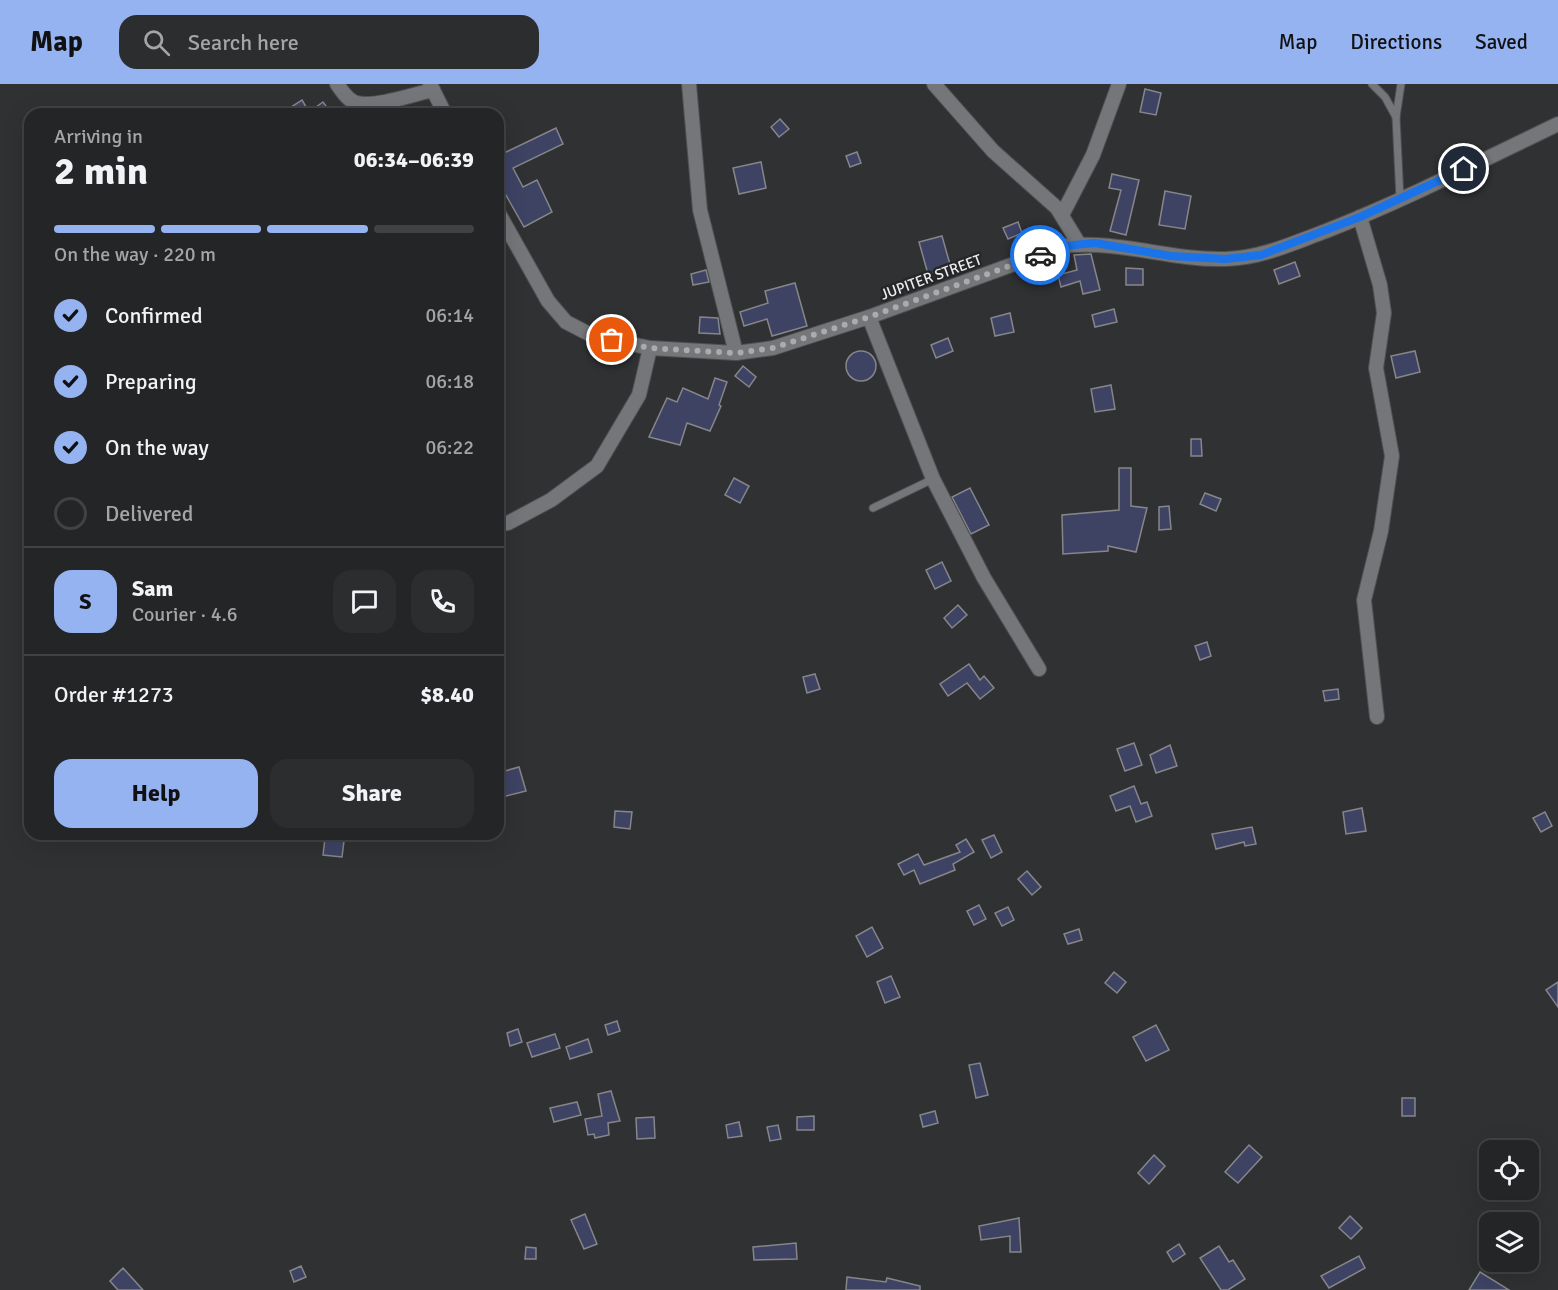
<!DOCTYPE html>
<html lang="en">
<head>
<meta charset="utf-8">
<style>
	body { margin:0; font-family:Signika,sans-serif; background:#2c2d2e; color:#f1f3f6; height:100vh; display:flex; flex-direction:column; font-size:22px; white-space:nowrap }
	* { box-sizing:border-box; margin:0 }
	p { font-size:20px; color:#a3a5a7 }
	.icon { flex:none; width:33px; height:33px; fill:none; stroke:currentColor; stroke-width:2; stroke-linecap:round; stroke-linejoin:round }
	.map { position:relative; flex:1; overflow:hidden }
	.drawer { position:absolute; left:24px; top:24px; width:480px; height:732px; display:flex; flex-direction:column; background:#242526; border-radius:18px; box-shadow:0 6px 24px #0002,0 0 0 2px #414243 }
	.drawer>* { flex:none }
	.buttons { position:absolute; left:1479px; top:1056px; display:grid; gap:12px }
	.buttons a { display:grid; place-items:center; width:60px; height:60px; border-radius:12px; background:#242526; box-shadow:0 6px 24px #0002,0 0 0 2px #414243; font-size:30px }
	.pin { position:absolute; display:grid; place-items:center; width:51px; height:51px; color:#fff; margin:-26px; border:3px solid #fff; border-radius:50%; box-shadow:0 2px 6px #0007 }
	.courier { position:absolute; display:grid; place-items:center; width:60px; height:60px; margin:-30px; border:4px solid #1a73e8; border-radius:50%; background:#fff; color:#222; box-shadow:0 2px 8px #0007 }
	.summary em { font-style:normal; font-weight:700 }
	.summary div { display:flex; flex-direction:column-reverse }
	.summary { display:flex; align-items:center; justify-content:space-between; height:102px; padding:0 30px }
	h1 { font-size:39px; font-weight:700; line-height:45px }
	.bar { display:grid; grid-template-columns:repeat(4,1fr); gap:9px 6px; align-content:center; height:72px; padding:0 30px }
	.bar i { height:8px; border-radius:4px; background:#414243 }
	.bar .on { background:#95b2f1 }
	.bar p { grid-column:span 4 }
	.line { display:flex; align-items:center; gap:15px; padding:0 30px; border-top:2px solid #414243 }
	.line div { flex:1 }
	.round { display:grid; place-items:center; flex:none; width:63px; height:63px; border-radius:18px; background:#2c2d2e }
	ol { padding:0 30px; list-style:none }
	li { display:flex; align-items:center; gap:18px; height:66px }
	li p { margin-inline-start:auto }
	li .icon { padding:6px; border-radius:50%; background:#95b2f1; color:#111; stroke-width:4 }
	li:last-child { color:#a3a5a7 }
	li i { width:33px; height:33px; border:3px solid #414243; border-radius:50% }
	.primary-button { display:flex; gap:12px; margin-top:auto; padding:12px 30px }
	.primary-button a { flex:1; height:69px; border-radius:18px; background:#95b2f1; color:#111; font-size:24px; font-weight:700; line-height:69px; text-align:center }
	.primary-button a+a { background:#2c2d2e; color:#f1f3f6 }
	header { display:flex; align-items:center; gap:36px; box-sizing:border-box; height:84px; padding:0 30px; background:#95b2f1; color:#111 }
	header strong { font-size:28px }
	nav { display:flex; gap:33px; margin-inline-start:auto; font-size:21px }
	.search { width:420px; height:54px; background:#2c2d2e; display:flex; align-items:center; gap:15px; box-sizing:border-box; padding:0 21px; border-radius:18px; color:#a3a5a7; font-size:22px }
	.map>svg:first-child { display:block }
	.building { fill:#3e4364; stroke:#86868a; stroke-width:1.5 }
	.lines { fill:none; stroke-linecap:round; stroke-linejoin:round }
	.service-casing { stroke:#4f5052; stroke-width:9 }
	.minor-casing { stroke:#4f5052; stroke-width:16 }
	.service { stroke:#757679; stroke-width:7 }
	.minor { stroke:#757679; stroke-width:14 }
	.done { stroke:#ababad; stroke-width:6; stroke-dasharray:0 10.8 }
	.route { stroke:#1a73e8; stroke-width:8 }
	.labels { text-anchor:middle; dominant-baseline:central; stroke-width:5; stroke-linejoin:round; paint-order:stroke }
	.street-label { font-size:15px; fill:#ededef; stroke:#262729 }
</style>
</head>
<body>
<header>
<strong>Map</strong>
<div class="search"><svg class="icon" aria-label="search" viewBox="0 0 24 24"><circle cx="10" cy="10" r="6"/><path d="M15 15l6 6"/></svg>Search here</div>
<nav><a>Map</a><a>Directions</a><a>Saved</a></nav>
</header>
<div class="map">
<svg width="1558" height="1206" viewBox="0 0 1558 1206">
	<rect width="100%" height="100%" fill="#303133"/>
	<g class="building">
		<path d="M1145,5L1161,9L1156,31L1140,28Z"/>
		<path d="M302,16L309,28L323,18L332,30H280Z"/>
		<path d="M780,35L789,45L779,53L771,43Z"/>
		<path d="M556,44L563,60L513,84L523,103L537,96L552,128L524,143L498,97V72Z"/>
		<path d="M857,68L861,79L850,83L846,72Z"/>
		<path d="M761,78L766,104L739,110L733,84Z"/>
		<path d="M1112,90L1139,96L1126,151L1110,147L1121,106L1109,104Z"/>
		<path d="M1165,107L1191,112L1185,145L1159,141Z"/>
		<path d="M1018,138L1022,149L1008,155L1003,144Z"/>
		<path d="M942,152L951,184L928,190L919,158Z"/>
		<path d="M1091,170L1100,206L1083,210L1080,197L1061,203L1058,191L1077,186L1074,171Z"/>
		<path d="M1295,178L1300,192L1279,200L1274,186Z"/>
		<path d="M1126,184L1143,185V201H1126Z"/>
		<path d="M706,186L709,198L693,201L691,190Z"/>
		<path d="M795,199L807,242L772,252L767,235L744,242L740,228L768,219L765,207Z"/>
		<path d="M1114,225L1117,238L1095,243L1092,231Z"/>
		<path d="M1010,229L1014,248L995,252L991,234Z"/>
		<path d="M700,233L718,234L720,250L699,249Z"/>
		<path d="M948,254L953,267L936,274L931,261Z"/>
		<circle cx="861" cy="282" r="15"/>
		<path d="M1415,267L1420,288L1396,294L1391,272Z"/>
		<path d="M743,282L756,293L749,303L735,292Z"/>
		<path d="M715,294L727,298L719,321L721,322L710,347L687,339L680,361L649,353L667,314L677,318L683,304L708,315Z"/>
		<path d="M1111,301L1115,325L1095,328L1091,305Z"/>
		<path d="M1191,355H1201L1202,372H1191Z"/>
		<path d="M1119,384H1131V422L1147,424L1136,468L1108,462V467L1063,470L1062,431L1119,426Z"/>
		<path d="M734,394L749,402L740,419L725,411Z"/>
		<path d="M970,404L989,441L971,450L952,413Z"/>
		<path d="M1205,409L1221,415L1216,427L1200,420Z"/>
		<path d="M1169,422L1171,445L1159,446V423Z"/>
		<path d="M942,478L951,497L935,505L926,486Z"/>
		<path d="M958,521L967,531L952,544L944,534Z"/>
		<path d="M1207,558L1211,572L1200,576L1195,562Z"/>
		<path d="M969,580L980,596L984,592L994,604L980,615L967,599L948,612L940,600Z"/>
		<path d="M815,590L820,605L807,609L803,593Z"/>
		<path d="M1338,605L1339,615L1325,617L1323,607Z"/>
		<path d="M1134,659L1142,681L1125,687L1117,665Z"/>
		<path d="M1170,661L1177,682L1156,689L1150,671Z"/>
		<path d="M519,683L526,707L498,714V689Z"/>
		<path d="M1134,702L1141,720L1147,718L1152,732L1136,738L1130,722L1116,727L1110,712Z"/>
		<path d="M1362,724L1366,747L1346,750L1343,728Z"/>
		<path d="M615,727L632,728L630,745L614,743Z"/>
		<path d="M1545,728L1552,742L1541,748L1533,734Z"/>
		<path d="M1252,743L1256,760L1245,762L1244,758L1216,765L1212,750Z"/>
		<path d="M994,751L1002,768L991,774L982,756Z"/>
		<path d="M325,754L344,757L342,773L323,771Z"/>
		<path d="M966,755L974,768L953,780L955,786L920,800L914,786L904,791L898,780L918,770L924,781L960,768L956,761Z"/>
		<path d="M1027,787L1041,803L1032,811L1018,795Z"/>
		<path d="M979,821L986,835L974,841L967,827Z"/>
		<path d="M1008,823L1014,836L1002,842L995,829Z"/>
		<path d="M872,843L883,864L867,873L856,852Z"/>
		<path d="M1079,845L1082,856L1068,860L1064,850Z"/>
		<path d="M1114,888L1126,898L1117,909L1105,899Z"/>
		<path d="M891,892L900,913L885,919L877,898Z"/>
		<path d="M1558,898V923L1546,906Z"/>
		<path d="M617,937L620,947L608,951L605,941Z"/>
		<path d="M1156,941L1169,966L1146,977L1133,953Z"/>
		<path d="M518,945L522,958L510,962L507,949Z"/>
		<path d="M555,950L560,964L532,973L527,959Z"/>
		<path d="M588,955L592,968L570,975L566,963Z"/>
		<path d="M980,979L988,1011L976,1014L969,981Z"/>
		<path d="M611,1007L620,1037L608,1039L609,1051L595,1054L594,1050L588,1051L585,1035L602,1032L598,1010Z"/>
		<rect x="1402" y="1014" width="13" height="18"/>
		<path d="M577,1018L581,1031L554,1038L550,1024Z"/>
		<path d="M935,1027L938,1039L923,1043L920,1031Z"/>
		<path d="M814,1032V1046H797V1033Z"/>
		<path d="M654,1033L655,1054L637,1055L636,1034Z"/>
		<path d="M739,1038L742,1052L728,1054L726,1041Z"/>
		<path d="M778,1041L781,1055L770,1057L767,1043Z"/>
		<path d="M1249,1061L1262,1073L1238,1099L1225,1088Z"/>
		<path d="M1154,1071L1165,1082L1149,1100L1138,1089Z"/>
		<path d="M585,1130L597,1160L584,1165L571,1136Z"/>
		<path d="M1350,1132L1362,1144L1351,1155L1339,1144Z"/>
		<path d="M1019,1134L1021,1168H1010V1152L981,1156L979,1142Z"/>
		<path d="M796,1159L797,1175L754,1176L753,1163Z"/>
		<path d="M1179,1160L1185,1170L1173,1178L1167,1168Z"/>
		<path d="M1219,1162L1229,1178L1233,1176L1245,1195L1228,1206H1221L1200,1174Z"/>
		<path d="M526,1163L536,1164V1175H525Z"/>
		<path d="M1359,1172L1365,1184L1329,1204L1321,1192Z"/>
		<path d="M301,1182L306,1193L294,1198L290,1187Z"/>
		<path d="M123,1184L143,1206H118L110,1197Z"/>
		<path d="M1480,1188L1509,1206H1469Z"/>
		<path d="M847,1193L886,1198L887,1194L920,1202V1206H846Z"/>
	</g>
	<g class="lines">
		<defs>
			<g id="service">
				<path d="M1372,0L1385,13L1396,33"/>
				<path d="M1400,115L1396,33L1401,0"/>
				<path d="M873,424L933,395"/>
			</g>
			<g id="minor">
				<path d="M337,0C342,7 348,17 357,19C374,24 415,10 433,6"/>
				<path d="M430,0L445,30"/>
				<path d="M689,0L700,126L736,269"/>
				<path d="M934,0L993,67L1057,124L1079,160"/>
				<path d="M498,128L548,217L566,238L593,252L650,264L736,269L773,264L869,233L1063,162C1118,155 1171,177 1226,175C1262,174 1293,159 1326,147C1405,116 1481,77 1558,40"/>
				<path d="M1062,131L1093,71L1119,0"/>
				<path d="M1360,133L1380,201L1384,229L1376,284L1392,372L1381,447L1364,516L1377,633"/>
				<path d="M869,233L933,395L984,494L1039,585"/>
				<path d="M498,441L508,439L551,416L597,382L639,311L650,264"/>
			</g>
		</defs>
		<use href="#service" class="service-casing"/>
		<use href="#minor" class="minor-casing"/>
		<use href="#service" class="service"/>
		<use href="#minor" class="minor"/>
	</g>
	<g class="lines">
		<path class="done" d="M612,256L650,264L736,269L773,264L869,233L1040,171"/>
		<path class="route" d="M1040,171L1063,162L1095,159L1171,172L1225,175L1261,171L1360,133L1464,85"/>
	</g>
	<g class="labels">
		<g class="street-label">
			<text transform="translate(931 193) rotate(-20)">JUPITER STREET</text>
		</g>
	</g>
</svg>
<div class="buttons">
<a><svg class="icon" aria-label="locate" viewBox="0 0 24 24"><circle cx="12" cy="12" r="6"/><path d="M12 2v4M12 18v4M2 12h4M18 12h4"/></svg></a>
<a><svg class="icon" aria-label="layers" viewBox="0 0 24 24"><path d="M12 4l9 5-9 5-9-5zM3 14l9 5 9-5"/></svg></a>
</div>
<div class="pin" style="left:612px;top:256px;background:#ea580c"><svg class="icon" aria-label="bag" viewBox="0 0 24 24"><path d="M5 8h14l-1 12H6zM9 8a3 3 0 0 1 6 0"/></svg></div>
<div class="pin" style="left:1464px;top:85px;background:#1f2937"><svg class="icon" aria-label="home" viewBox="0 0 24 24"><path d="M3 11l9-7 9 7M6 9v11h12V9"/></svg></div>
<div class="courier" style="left:1040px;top:171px"><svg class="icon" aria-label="car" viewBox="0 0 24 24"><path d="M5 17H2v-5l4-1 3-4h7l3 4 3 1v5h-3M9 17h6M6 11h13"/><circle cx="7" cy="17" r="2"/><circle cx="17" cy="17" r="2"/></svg></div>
<section class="drawer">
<div class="summary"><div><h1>2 min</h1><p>Arriving in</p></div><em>06:34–06:39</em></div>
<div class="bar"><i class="on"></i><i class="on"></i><i class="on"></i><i></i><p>On the way · 220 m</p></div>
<ol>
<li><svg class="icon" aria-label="check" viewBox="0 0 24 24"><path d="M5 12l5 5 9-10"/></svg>Confirmed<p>06:14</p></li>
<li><svg class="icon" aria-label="check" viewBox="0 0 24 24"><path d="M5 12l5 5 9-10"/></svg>Preparing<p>06:18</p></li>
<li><svg class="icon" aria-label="check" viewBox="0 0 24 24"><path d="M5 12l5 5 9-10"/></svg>On the way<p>06:22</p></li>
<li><i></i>Delivered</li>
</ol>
<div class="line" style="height:108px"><b class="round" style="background:#95b2f1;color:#111">S</b><div><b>Sam</b><p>Courier · 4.6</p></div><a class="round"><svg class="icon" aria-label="chat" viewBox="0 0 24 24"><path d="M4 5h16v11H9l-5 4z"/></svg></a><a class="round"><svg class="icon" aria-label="phone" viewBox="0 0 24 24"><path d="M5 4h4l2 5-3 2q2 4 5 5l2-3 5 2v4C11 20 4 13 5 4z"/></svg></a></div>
<div class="line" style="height:78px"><div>Order #1273</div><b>$8.40</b></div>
<div class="primary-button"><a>Help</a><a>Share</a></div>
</section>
</div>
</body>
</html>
